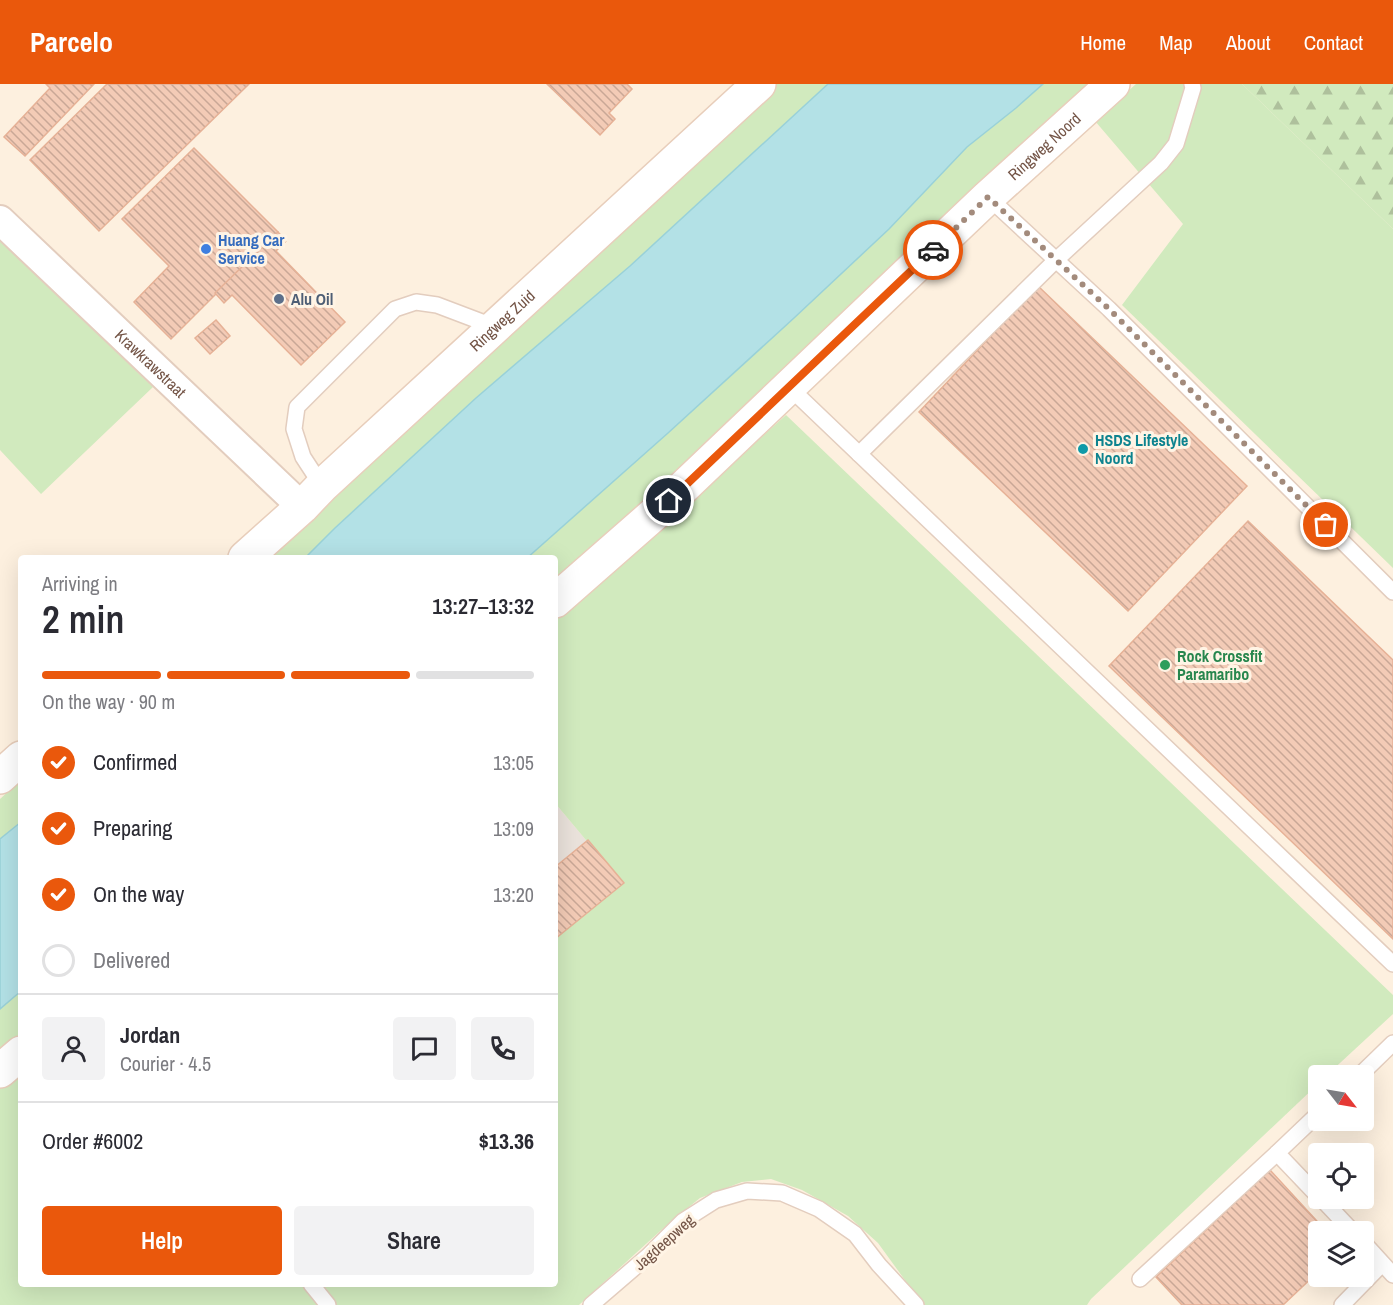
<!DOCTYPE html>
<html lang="en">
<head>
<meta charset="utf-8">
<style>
	body { margin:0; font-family:"Archivo Narrow",sans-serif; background:#f2f2f3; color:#2b2b33; height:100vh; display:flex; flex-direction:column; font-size:22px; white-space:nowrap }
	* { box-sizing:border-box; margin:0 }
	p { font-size:20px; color:#7c7c81 }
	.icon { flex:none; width:33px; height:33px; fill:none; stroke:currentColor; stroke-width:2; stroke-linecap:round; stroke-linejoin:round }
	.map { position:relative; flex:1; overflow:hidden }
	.sheet { position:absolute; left:18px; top:471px; width:540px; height:732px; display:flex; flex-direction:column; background:#fff; border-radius:6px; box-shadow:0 6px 24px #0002 }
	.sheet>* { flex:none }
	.needle { width:39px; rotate:121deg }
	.buttons { position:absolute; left:1308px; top:981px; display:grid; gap:12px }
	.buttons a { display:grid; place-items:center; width:66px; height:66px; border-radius:6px; background:#fff; box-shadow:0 6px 24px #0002; font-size:30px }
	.pin { position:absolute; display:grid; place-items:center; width:51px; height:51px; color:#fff; margin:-26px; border:3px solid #fff; border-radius:50%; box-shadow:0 2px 6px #0007 }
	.courier { position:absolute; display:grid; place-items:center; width:60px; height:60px; margin:-30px; border:4px solid #ea580c; border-radius:50%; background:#fff; color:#222; box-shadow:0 2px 8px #0007 }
	.head em { font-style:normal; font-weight:600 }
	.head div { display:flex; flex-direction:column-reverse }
	.head { display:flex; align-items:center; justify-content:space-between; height:102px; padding:0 24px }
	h1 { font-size:39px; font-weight:600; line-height:45px }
	.bar { display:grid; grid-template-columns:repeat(4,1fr); gap:9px 6px; align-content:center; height:72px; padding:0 24px }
	.bar i { height:8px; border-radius:4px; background:#e1e1e2 }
	.bar .active { background:#ea580c }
	.bar p { grid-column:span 4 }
	.line { display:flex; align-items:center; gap:15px; padding:0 24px; border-top:2px solid #e1e1e2 }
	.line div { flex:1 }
	.round { display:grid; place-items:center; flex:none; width:63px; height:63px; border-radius:6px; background:#f2f2f3 }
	ol { padding:0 24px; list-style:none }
	li { display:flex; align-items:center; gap:18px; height:66px }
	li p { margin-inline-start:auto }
	li .icon { padding:6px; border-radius:50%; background:#ea580c; color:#fff; stroke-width:4 }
	li:last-child { color:#7c7c81 }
	li i { width:33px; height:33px; border:3px solid #e1e1e2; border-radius:50% }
	.button { display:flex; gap:12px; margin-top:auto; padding:12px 24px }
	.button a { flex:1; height:69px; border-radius:6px; background:#ea580c; color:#fff; font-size:24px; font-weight:600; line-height:69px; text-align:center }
	.button a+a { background:#f2f2f3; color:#2b2b33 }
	header { display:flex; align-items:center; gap:36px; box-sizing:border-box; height:84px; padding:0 30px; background:#ea580c; color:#fff }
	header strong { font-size:28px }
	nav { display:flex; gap:33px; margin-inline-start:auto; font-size:21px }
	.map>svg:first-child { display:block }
	.industrial { fill:#eae2db }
	.green { fill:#d1eabe }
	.forest { fill:url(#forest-firs) }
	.water { fill:#b3e1e6; stroke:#99d1d8; stroke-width:1.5 }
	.building { fill:url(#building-back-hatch); stroke:#e6b196; stroke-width:1.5 }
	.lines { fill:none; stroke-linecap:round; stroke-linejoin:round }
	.lane-casing { stroke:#e3cdbe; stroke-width:18 }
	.street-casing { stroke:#e3cdbe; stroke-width:32 }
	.secondary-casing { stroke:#e8cebb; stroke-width:36 }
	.lane { stroke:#fff; stroke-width:15 }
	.street { stroke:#fff; stroke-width:28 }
	.secondary { stroke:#fff; stroke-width:33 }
	.done { stroke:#a38b7c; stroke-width:6; stroke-dasharray:0 10.8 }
	.route { stroke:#ea580c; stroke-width:8 }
	.shop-dot { fill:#3f7fe0; stroke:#fff4e5; stroke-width:2 }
	.service-dot { fill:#5c6f8a; stroke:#fff4e5; stroke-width:2 }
	.culture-dot { fill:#0f9aa8; stroke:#fff4e5; stroke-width:2 }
	.leisure-dot { fill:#2e9e5b; stroke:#fff4e5; stroke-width:2 }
	.labels { text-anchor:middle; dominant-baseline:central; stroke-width:6; stroke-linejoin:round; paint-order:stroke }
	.street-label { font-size:16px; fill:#735446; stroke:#fff4e5 }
	.shop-label { font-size:16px; font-weight:bold; fill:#366cbe; stroke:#fff4e5; text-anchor:start }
	.service-label { font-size:16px; font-weight:bold; fill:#4e5e75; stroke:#fff4e5; text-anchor:start }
	.culture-label { font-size:16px; font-weight:bold; fill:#0d838f; stroke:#fff4e5; text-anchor:start }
	.leisure-label { font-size:16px; font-weight:bold; fill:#27864d; stroke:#fff4e5; text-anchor:start }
</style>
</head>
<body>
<header>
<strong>Parcelo</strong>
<nav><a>Home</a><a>Map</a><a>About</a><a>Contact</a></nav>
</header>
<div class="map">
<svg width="1393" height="1221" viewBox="0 0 1393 1221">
	<defs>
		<pattern id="forest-firs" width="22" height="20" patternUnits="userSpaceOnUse" patternTransform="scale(1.5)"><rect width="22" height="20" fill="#d1eabe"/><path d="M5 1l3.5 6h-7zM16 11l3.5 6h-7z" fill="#aec09c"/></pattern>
		<pattern id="building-back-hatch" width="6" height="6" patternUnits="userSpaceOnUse" patternTransform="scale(1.5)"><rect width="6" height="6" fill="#f3cbb6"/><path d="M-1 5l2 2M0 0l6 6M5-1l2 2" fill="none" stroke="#c9a796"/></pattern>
	</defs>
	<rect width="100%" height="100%" fill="#fdf0df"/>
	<path class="industrial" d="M555,719L621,798L555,853Z"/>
	<g class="green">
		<path d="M775,0H828L630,182L476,314L335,444L305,474H264Z"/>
		<path d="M1043,0H1094L829,250L555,501V474H527L668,349L794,234L889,145L967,63L1016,24Z"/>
		<path d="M1136,0H1242L1393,145V484L1122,221L1183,140L1095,37Z"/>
		<path d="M0,152L82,235L153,303L41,410L0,366Z"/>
		<path d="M786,331L1393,911V930L1327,991L1318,992V1000L1091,1215L1087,1221H923L878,1159L848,1132L802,1106L771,1095L742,1098L700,1114L669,1139L579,1221H0V1005L21,987V1200H555V853L621,798L555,719V537Z"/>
		<path d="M21,696V738L0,755V715Z"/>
		<path d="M21,907V949L0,968V925Z"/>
	</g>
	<path class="forest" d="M1242,0H1393V145Z"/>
	<g class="water">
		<path d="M828,0H1043L1016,24L967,63L889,145L794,234L668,349L527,474H305L335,444L476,314L630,182Z"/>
		<path d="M21,738V907L0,925V755Z"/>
	</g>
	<g class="building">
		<path d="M46,0H94L25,72L4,53L50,4Z"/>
		<path d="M107,0H249L99,147L30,76Z"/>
		<path d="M547,0H627L632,5L609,29L615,35L600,51Z"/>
		<path d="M194,64L278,148L171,255L134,218L169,182L122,135Z"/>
		<path d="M278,148L286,157L276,167L345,238L301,281L232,211L224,219L215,209Z"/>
		<path d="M1038,202L1247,402L1128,527L919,328Z"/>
		<path d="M216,236L230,252L210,270L195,254Z"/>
		<path d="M1248,437L1393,576V855L1109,582Z"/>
		<path d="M588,756L624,799L555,855V783Z"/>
		<path d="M1270,1086L1327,1148H1318V1188L1283,1221H1182L1156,1193Z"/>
	</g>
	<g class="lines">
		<defs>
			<g id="lane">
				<path d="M988,113L1109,225L1393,508"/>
				<path d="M789,303L1393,880"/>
				<path d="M859,370L1056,176L1161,79L1176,60L1193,4L1192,0"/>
				<path d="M322,402L303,373L294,345L297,323L395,225L416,218L437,221L495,243"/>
				<path d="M1359,992L1393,959"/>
				<path d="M1318,1030L1277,1069L1318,1112"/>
				<path d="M1321,1114L1353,1148"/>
				<path d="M1364,1159L1393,1191"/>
				<path d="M1140,1195L1277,1069"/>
				<path d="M311,1200L328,1221"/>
				<path d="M591,1221L648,1172L683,1137L716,1116L747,1107L782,1109L819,1125L855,1150L879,1181L916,1221"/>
				<path d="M1342,1221L1382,1180"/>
			</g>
			<g id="street">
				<path id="s1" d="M0,136L302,423"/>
			</g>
			<g id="secondary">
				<path id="s2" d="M245,474L302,423L322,402L759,0"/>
				<path id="s3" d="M555,517L669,417L988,113L1113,0"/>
				<path d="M0,693L21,674"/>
				<path d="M0,987L21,969"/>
			</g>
		</defs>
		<use href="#lane" class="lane-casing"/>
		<use href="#street" class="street-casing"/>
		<use href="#secondary" class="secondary-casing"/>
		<use href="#lane" class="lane"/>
		<use href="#street" class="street"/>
		<use href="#secondary" class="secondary"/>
	</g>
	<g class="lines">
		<path class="done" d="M933,166L988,113L1109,225L1326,441"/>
		<path class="route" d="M669,417L933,166"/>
	</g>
	<circle class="shop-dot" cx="206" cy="165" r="6"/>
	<circle class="service-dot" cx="279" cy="215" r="6"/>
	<circle class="culture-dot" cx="1083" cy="365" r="6"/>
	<circle class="leisure-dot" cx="1165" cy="581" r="6"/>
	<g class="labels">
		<g class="street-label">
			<text stroke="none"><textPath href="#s3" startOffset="668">Ringweg Noord</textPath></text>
			<text stroke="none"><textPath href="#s2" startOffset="350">Ringweg Zuid</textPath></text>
			<text stroke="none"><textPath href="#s1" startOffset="208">Krawkrawstraat</textPath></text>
			<text transform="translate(664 1158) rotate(-42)">Jagdeepweg</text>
		</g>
		<g class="shop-label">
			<text x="218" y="156">Huang Car<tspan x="218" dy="18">Service</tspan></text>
		</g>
		<g class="service-label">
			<text x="291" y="215">Alu Oil</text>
		</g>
		<g class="culture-label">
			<text x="1095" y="356">HSDS Lifestyle<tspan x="1095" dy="18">Noord</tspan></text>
		</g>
		<g class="leisure-label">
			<text x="1177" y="572">Rock Crossfit<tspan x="1177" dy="18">Paramaribo</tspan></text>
		</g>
	</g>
</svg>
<div class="buttons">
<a><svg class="needle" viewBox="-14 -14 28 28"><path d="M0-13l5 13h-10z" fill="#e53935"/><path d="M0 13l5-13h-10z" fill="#7c7c81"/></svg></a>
<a><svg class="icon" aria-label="locate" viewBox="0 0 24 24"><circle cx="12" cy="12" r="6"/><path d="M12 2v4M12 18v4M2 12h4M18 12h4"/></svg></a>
<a><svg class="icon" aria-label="layers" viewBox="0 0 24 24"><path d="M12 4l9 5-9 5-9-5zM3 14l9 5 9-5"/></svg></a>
</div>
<div class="pin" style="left:1326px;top:441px;background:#ea580c"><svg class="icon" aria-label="bag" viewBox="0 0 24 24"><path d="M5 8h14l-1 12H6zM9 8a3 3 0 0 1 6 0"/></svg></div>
<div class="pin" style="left:669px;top:417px;background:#1f2937"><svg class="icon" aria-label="home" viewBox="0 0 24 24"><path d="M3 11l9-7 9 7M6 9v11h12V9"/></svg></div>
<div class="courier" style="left:933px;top:166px"><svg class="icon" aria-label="car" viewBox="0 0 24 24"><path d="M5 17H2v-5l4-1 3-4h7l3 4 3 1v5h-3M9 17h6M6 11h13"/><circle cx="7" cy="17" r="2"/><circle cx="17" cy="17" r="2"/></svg></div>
<section class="sheet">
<div class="head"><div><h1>2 min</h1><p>Arriving in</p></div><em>13:27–13:32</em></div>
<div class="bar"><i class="active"></i><i class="active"></i><i class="active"></i><i></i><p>On the way · 90 m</p></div>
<ol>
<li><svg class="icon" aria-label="check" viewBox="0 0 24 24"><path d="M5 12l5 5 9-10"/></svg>Confirmed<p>13:05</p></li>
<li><svg class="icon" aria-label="check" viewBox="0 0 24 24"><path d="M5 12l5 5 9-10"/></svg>Preparing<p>13:09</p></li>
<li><svg class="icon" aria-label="check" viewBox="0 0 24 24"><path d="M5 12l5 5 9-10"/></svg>On the way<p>13:20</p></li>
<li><i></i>Delivered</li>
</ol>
<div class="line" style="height:108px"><a class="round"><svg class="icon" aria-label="person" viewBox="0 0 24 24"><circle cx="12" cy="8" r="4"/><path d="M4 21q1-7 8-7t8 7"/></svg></a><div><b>Jordan</b><p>Courier · 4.5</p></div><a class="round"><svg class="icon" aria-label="chat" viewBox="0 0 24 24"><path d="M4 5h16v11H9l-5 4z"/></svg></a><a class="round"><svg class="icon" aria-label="phone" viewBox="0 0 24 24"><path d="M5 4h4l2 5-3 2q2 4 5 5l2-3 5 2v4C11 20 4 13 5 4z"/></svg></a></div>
<div class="line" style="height:78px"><div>Order #6002</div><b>$13.36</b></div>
<div class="button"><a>Help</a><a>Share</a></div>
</section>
</div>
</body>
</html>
